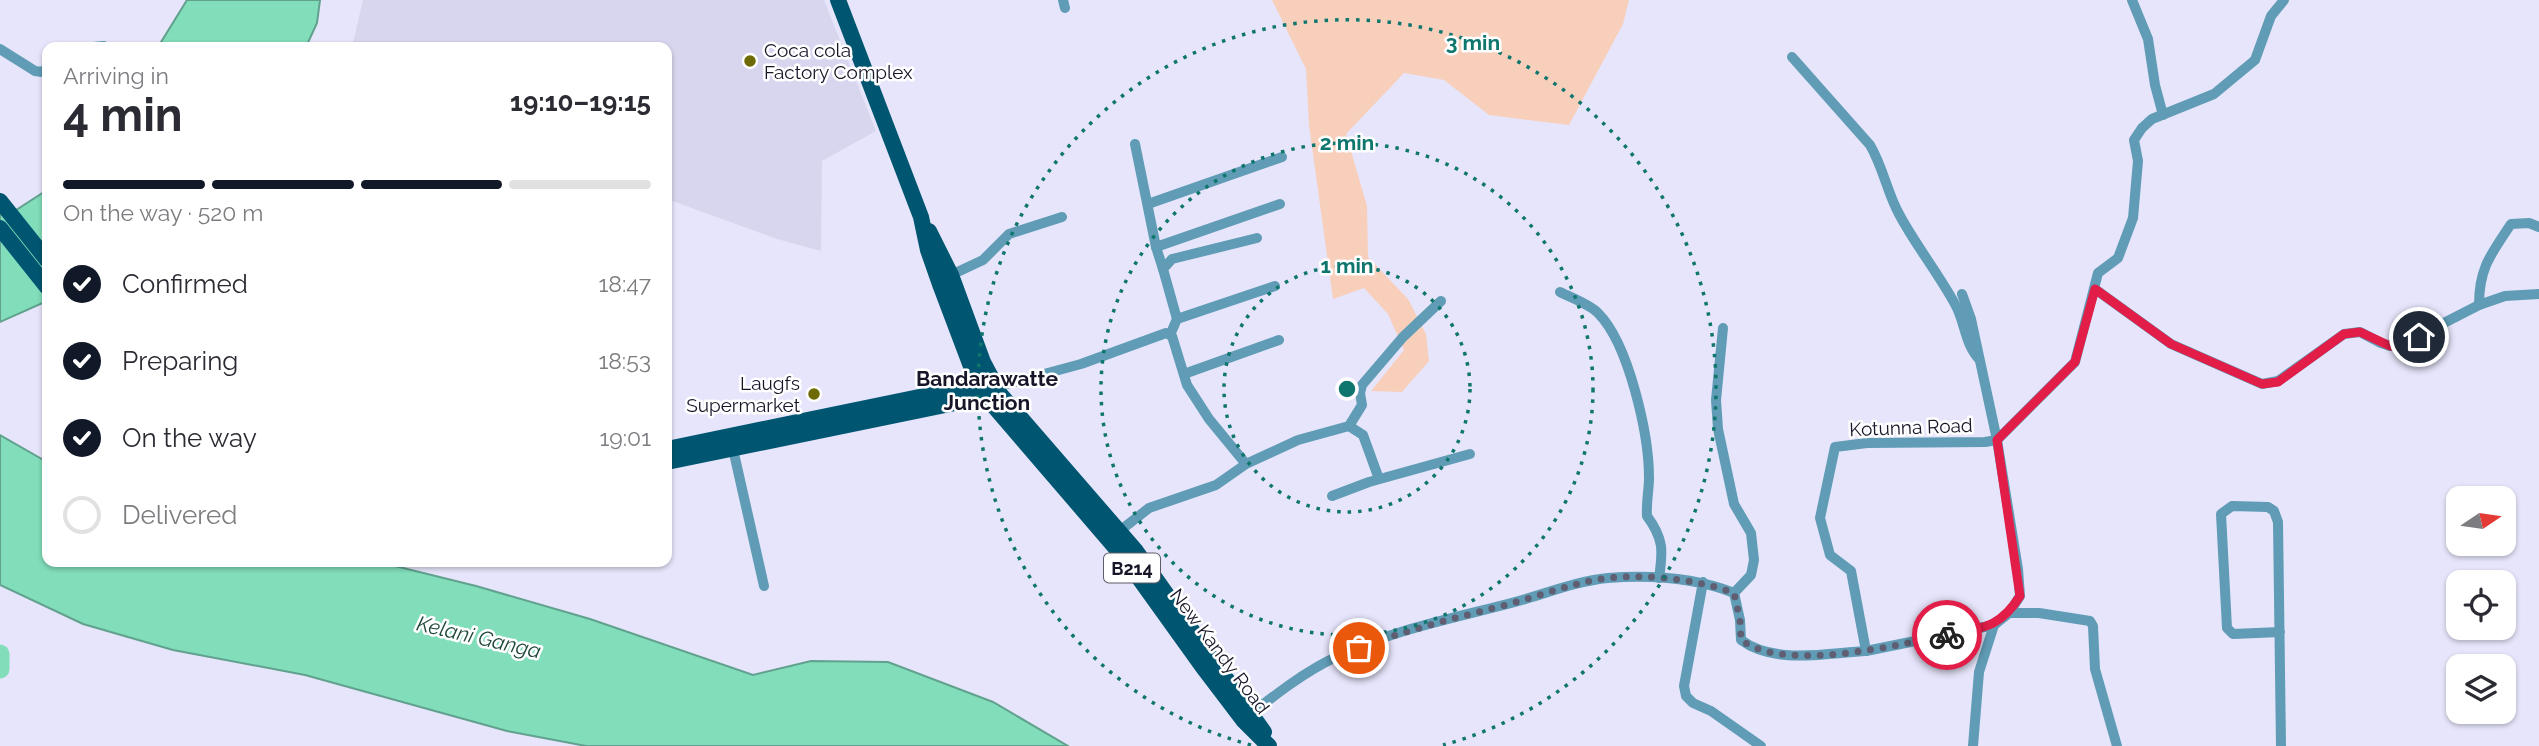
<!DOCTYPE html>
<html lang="en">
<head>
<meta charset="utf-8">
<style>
	body { margin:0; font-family:Raleway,sans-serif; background:#f7f7f7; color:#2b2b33; height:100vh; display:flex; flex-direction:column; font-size:26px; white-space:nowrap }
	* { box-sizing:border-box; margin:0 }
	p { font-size:23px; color:#7c7c81 }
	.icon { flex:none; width:38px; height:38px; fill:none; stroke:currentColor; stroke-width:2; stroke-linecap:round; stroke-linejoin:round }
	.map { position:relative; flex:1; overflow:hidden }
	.side { position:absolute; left:42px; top:42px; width:630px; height:525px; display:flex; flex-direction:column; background:#fff; border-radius:14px; box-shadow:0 2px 5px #0004 }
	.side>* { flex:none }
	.needle { width:46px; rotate:77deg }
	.buttons { position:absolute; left:2446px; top:486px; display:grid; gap:14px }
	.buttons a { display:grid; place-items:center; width:70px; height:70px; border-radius:14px; background:#fff; box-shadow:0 2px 5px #0004; font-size:35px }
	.pin { position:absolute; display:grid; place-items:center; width:60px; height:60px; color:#fff; margin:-30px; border:4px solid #fff; border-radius:50%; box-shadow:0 2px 7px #0007 }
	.courier { position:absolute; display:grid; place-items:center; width:70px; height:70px; margin:-35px; border:5px solid #e11d48; border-radius:50%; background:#fff; color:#222; box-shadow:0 2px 9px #0007 }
	.head em { font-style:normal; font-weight:700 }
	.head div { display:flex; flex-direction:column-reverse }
	.head { display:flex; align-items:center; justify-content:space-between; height:119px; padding:0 21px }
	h1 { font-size:46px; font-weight:700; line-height:52px }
	.bar { display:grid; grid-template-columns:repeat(4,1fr); gap:10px 7px; align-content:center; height:84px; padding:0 21px }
	.bar i { height:9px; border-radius:5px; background:#e1e1e2 }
	.bar .active { background:#111827 }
	.bar p { grid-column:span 4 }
	ol { padding:0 21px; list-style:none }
	li { display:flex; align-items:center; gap:21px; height:77px }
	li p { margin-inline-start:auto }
	li .icon { padding:7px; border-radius:50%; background:#111827; color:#fff; stroke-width:4 }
	li:last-child { color:#7c7c81 }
	li i { width:38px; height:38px; border:4px solid #e1e1e2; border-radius:50% }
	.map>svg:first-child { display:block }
	.built { fill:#d7d6ee }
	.green { fill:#f8cfbb }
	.water { fill:#81ddba; stroke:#61a18e; stroke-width:2 }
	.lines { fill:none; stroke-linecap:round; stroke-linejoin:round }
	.river { stroke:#81ddba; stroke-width:19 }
	.street { stroke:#609cb5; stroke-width:10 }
	.primary { stroke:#005671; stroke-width:16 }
	.done { stroke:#5f5e72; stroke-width:7; stroke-dasharray:0 12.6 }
	.route { stroke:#e11d48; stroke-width:9 }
	.ring { fill:none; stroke:#0f766e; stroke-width:3.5; stroke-dasharray:3.5 7 }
	.poi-dot { fill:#6e6a05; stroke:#fff; stroke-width:2.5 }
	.labels { text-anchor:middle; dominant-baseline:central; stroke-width:5; stroke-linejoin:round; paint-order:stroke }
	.shield { fill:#fff; stroke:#5d5b68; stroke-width:2 }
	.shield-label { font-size:18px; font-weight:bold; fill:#171528 }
	.poi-label { font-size:19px; fill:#171528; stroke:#fff; text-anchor:start }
	.street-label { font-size:19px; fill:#171528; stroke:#fff }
	.neighbourhood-label { font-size:21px; font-weight:bold; fill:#171528; stroke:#fff }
	.water-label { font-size:21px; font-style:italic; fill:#20483a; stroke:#fff }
	.centre { fill:#0f766e; stroke:#fff; stroke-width:3.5 }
	.ring-label { font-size:21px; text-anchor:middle; font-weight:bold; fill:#0f766e; stroke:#fff; stroke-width:5; stroke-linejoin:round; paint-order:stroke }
</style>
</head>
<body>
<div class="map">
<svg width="2539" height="746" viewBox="0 0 2539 746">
	<rect width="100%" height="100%" fill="#e6e5fb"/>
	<path class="built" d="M363,0H824L876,131L822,161L821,251L777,239L667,199V47H352Z"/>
	<path class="green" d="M1272,0H1629L1623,24L1569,125L1489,115L1444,80L1404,73L1346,134L1367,206L1368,257L1408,299L1426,334L1429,361L1402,392L1371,391L1404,350L1388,314L1364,288L1333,299L1309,125L1306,69Z"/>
	<g class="water">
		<path d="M187,0H320L317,23L306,47H158Z"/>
		<path d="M47,190V301L0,322V215L16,210Z"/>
		<path d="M0,435L47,462V562H379L476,586L590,619L753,675L811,661L888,662L993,702L1068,746H586L507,731L305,675L173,650L83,624L0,585Z"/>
	</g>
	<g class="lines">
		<path class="river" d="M0,654V669"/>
		<g class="street">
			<path d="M1063,0L1065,8"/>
			<path d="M2132,0L2148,39L2155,85L2163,115"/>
			<path d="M93,47L104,46"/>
			<path d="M0,49L35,71L42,72L47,68"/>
			<path d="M1792,57L1870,145C1883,167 1887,192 1899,214C1916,246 1939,274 1956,306C1965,323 1965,344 1979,359"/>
			<path d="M1135,144L1156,247L1163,269"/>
			<path d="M1148,204L1282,157"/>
			<path d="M1156,247L1280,204"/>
			<path d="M951,275L983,260L1009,234L1062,217"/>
			<path d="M2095,289L2171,344L2262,384L2278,381L2344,334L2360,332L2381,343L2390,346H2399L2479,305L2505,296L2539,294"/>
			<path d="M1560,292C1572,298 1589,304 1598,313C1629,344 1649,435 1649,478C1649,490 1646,503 1647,516C1664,539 1663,551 1659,578"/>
			<path d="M1962,294L1971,319L1997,440L2018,569L2020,596L2009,613H2039L2090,621L2093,626L2095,669L2117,746"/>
			<path d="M2479,305C2479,268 2491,254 2511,224L2529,223L2539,227"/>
			<path d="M1177,319L1163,269L1172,259L1257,238"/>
			<path d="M1723,328L1716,400L1718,429L1734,504L1751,533L1754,560L1751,575L1734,593"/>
			<path d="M1170,335L1177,319L1275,286"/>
			<path d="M1184,374L1279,340"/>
			<path d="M996,387L1081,364L1166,333L1172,336L1187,385L1209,419L1246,464"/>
			<path d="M1349,426L1363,435L1379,479"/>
			<path d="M733,449L764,586"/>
			<path d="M1332,496L1369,482L1470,454"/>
			<path d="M1117,533L1149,508L1216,485L1246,464L1298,440L1349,426L1362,405L1360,393L1362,385L1403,337L1441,301"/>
			<path d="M1703,582L1684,686L1686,696L1693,703L1711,711L1761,746"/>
			<path d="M2280,632L2233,634L2227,628L2221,514L2232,506L2268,507L2274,511L2278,522L2281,746"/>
			<path d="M1866,651L1994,625L2009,613"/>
			<path d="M1247,717C1275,695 1304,672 1336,657C1391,630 1455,618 1515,602C1545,594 1576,581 1608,578C1649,575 1696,578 1734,593L1740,620L1741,640C1775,665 1827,653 1866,651L1851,571L1830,555L1820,518L1835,447L1867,443L1985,442L1997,440L2075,362L2098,273L2118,258L2133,218L2138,161L2134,140L2142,128L2152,119L2214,94L2255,60L2271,16L2284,0"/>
			<path d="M1973,746L1979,672L1994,625"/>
		</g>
		<g class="primary">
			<path d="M838,0L921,217L928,250L941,287L978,385L986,397L1126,560L1205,670L1243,720L1269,746"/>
			<path d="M0,201L47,260"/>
			<path d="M0,228L47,287"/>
			<path d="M929,231L951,275L983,362L1000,394L1136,551L1264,732"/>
			<path d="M667,449L987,383"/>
			<path d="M667,462L994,395"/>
		</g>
	</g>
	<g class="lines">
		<path class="done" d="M1359,648C1404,631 1451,619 1498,607C1526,600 1553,590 1581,583C1626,571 1691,577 1734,593L1740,620L1741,640C1785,673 1896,645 1947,635"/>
		<path class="route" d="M1947,635C1982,628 2000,628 2020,596L1997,440L2075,362L2095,289L2171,344L2262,384L2278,382L2344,334L2360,332L2390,346H2399L2419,337"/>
	</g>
	<g class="ring">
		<circle cx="1347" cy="389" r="123"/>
		<circle cx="1347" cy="389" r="246"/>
		<path d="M1251 745A369 369 0 1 1 1443 745"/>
	</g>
	<g class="poi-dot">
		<circle cx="750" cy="61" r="7"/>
		<circle cx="814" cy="394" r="7"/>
	</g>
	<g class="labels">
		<rect class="shield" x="1104" y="553.5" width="56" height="29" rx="5"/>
		<g class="shield-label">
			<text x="1132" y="568">B214</text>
		</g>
		<g class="poi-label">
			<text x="764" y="50">Coca cola<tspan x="764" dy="22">Factory Complex</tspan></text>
			<text x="800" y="383" text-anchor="end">Laugfs<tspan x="800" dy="22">Supermarket</tspan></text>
		</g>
		<g class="street-label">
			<text transform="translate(1911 427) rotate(-2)">Kotunna Road</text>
			<text transform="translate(1220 651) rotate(53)">New Kandy Road</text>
		</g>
		<g class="neighbourhood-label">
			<text x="987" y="378">Bandarawatte<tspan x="987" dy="24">Junction</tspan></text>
		</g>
		<g class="water-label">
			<text transform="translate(479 637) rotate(13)">Kelani Ganga</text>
		</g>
	</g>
	<circle cx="1347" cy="389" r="10" class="centre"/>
	<g class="ring-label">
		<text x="1473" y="50">3 min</text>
		<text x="1347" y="150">2 min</text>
		<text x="1347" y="273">1 min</text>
	</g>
</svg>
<div class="buttons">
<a><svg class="needle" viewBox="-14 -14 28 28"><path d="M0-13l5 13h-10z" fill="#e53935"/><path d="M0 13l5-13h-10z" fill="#7c7c81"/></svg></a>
<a><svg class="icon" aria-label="locate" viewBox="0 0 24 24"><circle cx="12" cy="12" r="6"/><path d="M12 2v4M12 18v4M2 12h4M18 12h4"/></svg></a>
<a><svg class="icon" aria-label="layers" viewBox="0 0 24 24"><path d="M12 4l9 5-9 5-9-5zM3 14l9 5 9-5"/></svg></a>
</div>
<div class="pin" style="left:1359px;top:648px;background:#ea580c"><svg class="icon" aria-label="bag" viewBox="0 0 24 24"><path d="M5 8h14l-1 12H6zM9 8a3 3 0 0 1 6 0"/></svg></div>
<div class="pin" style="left:2419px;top:337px;background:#1f2937"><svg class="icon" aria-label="home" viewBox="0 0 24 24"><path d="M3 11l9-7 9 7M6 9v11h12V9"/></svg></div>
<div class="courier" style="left:1947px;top:635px"><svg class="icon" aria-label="bike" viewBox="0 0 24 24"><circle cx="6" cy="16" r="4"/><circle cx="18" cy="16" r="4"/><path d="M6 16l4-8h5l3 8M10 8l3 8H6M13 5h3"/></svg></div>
<section class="side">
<div class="head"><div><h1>4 min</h1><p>Arriving in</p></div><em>19:10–19:15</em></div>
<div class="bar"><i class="active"></i><i class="active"></i><i class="active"></i><i></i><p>On the way · 520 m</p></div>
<ol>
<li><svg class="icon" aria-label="check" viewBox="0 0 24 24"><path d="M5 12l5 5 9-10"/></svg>Confirmed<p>18:47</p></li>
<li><svg class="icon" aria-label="check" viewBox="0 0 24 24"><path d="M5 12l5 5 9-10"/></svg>Preparing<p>18:53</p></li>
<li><svg class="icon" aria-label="check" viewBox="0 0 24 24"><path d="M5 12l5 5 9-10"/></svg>On the way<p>19:01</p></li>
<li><i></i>Delivered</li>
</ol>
</section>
</div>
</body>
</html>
